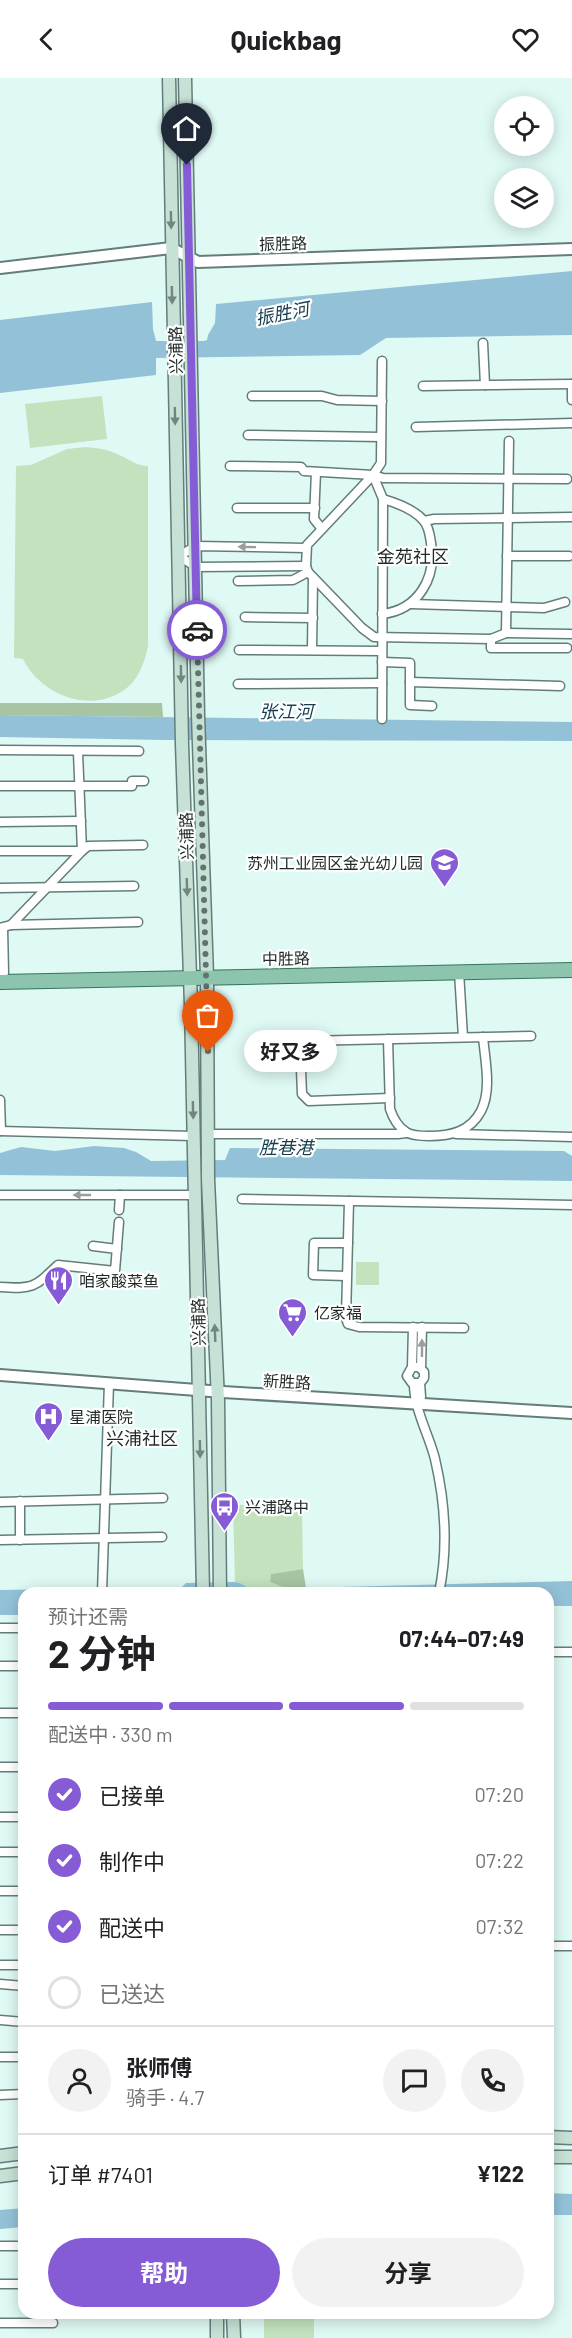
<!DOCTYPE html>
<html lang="zh">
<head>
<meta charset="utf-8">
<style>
	body { margin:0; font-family:Barlow,"Noto Sans SC",sans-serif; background:#f2f2f2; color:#202124; height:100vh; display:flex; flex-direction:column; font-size:22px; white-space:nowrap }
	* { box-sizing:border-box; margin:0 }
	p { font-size:20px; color:#757577 }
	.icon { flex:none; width:33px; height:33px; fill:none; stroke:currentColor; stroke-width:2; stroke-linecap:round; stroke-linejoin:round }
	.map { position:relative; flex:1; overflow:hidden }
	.sheet { position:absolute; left:18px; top:1509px; width:536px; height:732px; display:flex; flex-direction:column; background:#fff; border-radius:18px; box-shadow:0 3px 15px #0003 }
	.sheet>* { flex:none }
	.fabs { position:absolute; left:494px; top:18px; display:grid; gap:12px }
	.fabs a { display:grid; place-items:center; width:60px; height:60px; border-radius:50%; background:#fff; box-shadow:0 3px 15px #0003; font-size:30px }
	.pin { position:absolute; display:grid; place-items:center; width:51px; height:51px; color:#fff; margin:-62px -26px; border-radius:50% 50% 50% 0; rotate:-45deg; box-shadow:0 0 6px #0007 }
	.pin .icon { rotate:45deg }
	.courier { position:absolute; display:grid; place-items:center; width:60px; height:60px; margin:-30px; border:4px solid #855cd6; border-radius:50%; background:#fff; color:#222; box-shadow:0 2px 8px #0007 }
	.bubble { position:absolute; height:42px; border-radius:21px; background:#fff; box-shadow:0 3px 15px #0003; font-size:20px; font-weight:700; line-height:42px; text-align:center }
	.head em { font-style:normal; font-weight:700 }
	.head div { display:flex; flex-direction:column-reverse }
	.head { display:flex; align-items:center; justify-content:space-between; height:102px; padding:0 30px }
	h1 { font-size:39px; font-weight:700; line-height:45px }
	.bar { display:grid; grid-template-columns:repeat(4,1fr); gap:9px 6px; align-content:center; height:72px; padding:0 30px }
	.bar i { height:8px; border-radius:4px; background:#e0e0e0 }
	.bar .on { background:#855cd6 }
	.bar p { grid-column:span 4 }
	.line { display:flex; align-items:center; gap:15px; padding:0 30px; border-top:2px solid #e0e0e0 }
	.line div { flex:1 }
	.round { display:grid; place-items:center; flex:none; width:63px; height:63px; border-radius:32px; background:#f2f2f2 }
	ol { padding:0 30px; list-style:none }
	li { display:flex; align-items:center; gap:18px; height:66px }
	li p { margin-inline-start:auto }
	li .icon { padding:6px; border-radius:50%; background:#855cd6; color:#fff; stroke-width:4 }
	li:last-child { color:#757577 }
	li i { width:33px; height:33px; border:3px solid #e0e0e0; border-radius:50% }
	.primary-button { display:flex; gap:12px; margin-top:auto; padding:12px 30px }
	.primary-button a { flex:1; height:69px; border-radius:36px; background:#855cd6; color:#fff; font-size:24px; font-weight:700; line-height:69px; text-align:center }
	.primary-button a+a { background:#f2f2f2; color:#202124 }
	header { display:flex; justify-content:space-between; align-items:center; height:78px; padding:0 30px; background:#fff; font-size:27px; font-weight:700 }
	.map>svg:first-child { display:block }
	.green { fill:#c3e2be }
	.forest { fill:#a7c5a2 }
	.water { fill:#93c2d8 }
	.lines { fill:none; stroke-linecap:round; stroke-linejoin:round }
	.minor-casing { stroke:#657d79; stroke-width:11 }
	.tertiary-casing { stroke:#657d79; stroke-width:14 }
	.secondary-casing { stroke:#657d79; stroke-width:15 }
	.primary-casing { stroke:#35745b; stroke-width:16 }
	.minor { stroke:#fff; stroke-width:8 }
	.tertiary { stroke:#fff; stroke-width:10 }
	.secondary { stroke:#c6e1d6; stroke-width:12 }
	.primary { stroke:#8dc4ad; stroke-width:14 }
	.oneway { fill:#72857e }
	.oneway2 { fill:#9a9f9e }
	.done { stroke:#62726f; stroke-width:6; stroke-dasharray:0 10.8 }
	.route { stroke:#855cd6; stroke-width:8 }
	.labels { text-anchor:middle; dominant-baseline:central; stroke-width:4.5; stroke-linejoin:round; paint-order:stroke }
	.street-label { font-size:16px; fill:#1f2927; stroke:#fff }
	.poi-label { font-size:16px; fill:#1f2927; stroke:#fff; text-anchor:start }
	.water-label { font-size:18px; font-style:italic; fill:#163e4f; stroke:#fff }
	.neighbourhood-label { font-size:18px; fill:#1f2927; stroke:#fff }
</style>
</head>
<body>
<header><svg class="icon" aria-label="back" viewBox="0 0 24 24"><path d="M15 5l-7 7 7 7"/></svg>Quickbag<svg class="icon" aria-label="heart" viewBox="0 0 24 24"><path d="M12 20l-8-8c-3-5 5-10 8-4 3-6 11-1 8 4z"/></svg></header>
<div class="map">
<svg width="572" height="2260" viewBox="0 0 572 2260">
	<rect width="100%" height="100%" fill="#dff9f5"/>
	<g class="green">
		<path d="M102,318L107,361L30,370L25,326Z"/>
		<path d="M85,369C96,370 107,371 117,376C130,381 133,387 148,388V568C144,587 137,606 119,615C85,635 39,614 23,581L14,580L16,388L31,387L67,371Z"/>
		<rect x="356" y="1184" width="23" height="23"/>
		<path d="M233,1427H253V1432L302,1433L303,1491L271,1496L270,1504L287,1511L256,1514L240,1505L235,1504Z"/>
		<rect x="264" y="2235" width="50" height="25"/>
	</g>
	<g class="forest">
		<path d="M0,625H162L163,639L0,637Z"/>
		<path d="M303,1491L306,1510L287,1511L270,1504L271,1496Z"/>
	</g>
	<g class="water">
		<path d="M572,193V257L386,260L360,277L156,280V297L0,315V242L152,224L153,251L156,263H204L207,262L208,257L215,245L216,226Z"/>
		<path d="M0,637L572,644V663L163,662L0,659Z"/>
		<path d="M94,1068L124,1070L136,1074L151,1083L225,1082L230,1070L564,1073L572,1078V1103L0,1097V1075L21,1069L55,1073Z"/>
		<path d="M572,1503V1528H548V1515H24V1537H0V1512L182,1509L186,1505L235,1504L240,1505L256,1514L266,1511Z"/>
		<path d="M548,2115L572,2116V2137H548Z"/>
		<path d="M24,2130V2149L0,2151V2132Z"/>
	</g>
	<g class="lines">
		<defs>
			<g id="minor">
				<path d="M483,265L485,307"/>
				<path d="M382,283L381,385L373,397L307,467L306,488L308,494L362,550L374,559L491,561L506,555L570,556"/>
				<path d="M572,306V322"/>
				<path d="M423,308L572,306"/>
				<path d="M252,318H322L337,322L382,323"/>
				<path d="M416,349L572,345"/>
				<path d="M248,357L381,359"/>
				<path d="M230,388L301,389L304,393L373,397L383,400L567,401"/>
				<path d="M316,394L314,441L322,451"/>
				<path d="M373,397L383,421L382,641"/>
				<path d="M237,430H315"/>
				<path d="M424,443L434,441L571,439"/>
				<path d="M507,478H569"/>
				<path d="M306,488L196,489L179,478L196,468L306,470"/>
				<path d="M238,503L293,502L308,494"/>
				<path d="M411,526L544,530L565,524"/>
				<path d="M382,536C418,532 437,500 431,465C430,458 429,449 424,443C415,432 397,425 383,421"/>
				<path d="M245,539L313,540"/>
				<path d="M506,555L509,363"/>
				<path d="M491,561V570H567"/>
				<path d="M239,572L382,573"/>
				<path d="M312,572L313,500"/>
				<path d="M382,584L410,585V627L432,628"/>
				<path d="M410,604L560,608"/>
				<path d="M238,606L382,605"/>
				<path d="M0,672L139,673"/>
				<path d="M0,708H132V703H144"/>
				<path d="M0,744L81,743"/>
				<path d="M0,773H82L88,768L143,767"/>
				<path d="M0,810L134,808"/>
				<path d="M11,847L138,844"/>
				<path d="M0,850L11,847L82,773L78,674"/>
				<path d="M459,894L463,959"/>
				<path d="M0,899L4,895L3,850"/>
				<path d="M388,961L390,1031C393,1040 398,1049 406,1054C412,1058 422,1058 429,1058C450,1058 470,1054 481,1033C492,1012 485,982 483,959"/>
				<path d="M390,1020L309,1023L302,1016L300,966L303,963L531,958"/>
				<path d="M0,1022L1,1053"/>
				<path d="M0,1053L193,1058"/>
				<path d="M208,1056H398L406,1055"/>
				<path d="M456,1056L572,1059"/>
				<path d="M0,1117H194"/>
				<path d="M242,1121L572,1127"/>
				<path d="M349,1123L346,1240L348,1246L359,1249L464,1250"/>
				<path d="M119,1132L120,1117"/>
				<path d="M93,1168L117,1171"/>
				<path d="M346,1198L313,1197L314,1165H348"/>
				<path d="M0,1209C33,1211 34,1210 58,1187L115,1193L119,1144"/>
				<path d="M412,1289H419L424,1294V1300L420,1305H412L407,1298L412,1289L413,1249"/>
				<path d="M421,1290L422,1249"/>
				<path d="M414,1306C414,1331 429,1357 435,1381C445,1424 448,1472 439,1515"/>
				<path d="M418,1326L421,1319L420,1305"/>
				<path d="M0,1424L163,1420"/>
				<path d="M0,1462L162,1459"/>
				<path d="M20,1462V1423"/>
				<path d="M102,1515L109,1305"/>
				<path d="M0,1550H24"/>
				<path d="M548,1574H572"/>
				<path d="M0,1588H24"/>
				<path d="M0,1635H24"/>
				<path d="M0,1689H24"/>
				<path d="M0,1739H24"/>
				<path d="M0,1774H24"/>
				<path d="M0,1813H24"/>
				<path d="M0,1852H24"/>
				<path d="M548,1868H572"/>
				<path d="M0,1887H24"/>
				<path d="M0,1906L24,1908"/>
				<path d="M0,1942L24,1944"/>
				<path d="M0,1979H18"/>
				<path d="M0,2017L24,2016"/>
				<path d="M0,2168H24"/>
				<path d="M0,2206H24"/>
				<path d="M0,2245H53"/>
			</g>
			<g id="tertiary">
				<path d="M0,190L171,170L198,184L572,171"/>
				<path d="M0,1297L223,1314L572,1335"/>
			</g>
			<g id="secondary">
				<path d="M169,0L182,666L191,927L203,1515"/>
				<path d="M185,0L198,637L207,898L208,1101L218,1322L220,1515"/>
				<path d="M548,2059L572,2060"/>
				<path d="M0,2078L24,2075"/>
				<path d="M548,2079H572"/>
				<path d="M0,2098L24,2095"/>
				<path d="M217,2235V2260"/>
				<path d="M233,2235L234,2260"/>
			</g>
			<path id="primary" d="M0,904L572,892"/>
		</defs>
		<use href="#minor" class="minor-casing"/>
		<use href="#tertiary" class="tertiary-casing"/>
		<use href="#secondary" class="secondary-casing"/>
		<use href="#primary" class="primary-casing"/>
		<use href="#minor" class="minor"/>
		<use href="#tertiary" class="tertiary"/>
		<use href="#secondary" class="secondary"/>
		<use href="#primary" class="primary"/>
	</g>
	<defs><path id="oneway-solid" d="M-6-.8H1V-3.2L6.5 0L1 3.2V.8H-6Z" transform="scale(1.5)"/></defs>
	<g class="oneway">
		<use href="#oneway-solid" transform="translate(171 142) rotate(89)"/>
		<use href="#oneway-solid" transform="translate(172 217) rotate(89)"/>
		<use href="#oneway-solid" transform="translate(175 338) rotate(89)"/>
		<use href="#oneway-solid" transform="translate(181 596) rotate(89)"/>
		<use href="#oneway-solid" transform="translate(187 809) rotate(88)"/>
		<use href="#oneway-solid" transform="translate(193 1032) rotate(89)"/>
		<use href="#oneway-solid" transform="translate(215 1255) rotate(-92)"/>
		<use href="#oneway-solid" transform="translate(200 1371) rotate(89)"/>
	</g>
	<g class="oneway2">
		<use href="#oneway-solid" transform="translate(247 469) rotate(-179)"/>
		<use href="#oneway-solid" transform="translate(82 1117) rotate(-180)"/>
		<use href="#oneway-solid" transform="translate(422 1270) rotate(-90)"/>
	</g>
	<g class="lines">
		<path class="done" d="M197,552L208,974"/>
		<path class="route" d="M187,87L197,552"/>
	</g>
	<defs>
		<symbol id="school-pin" viewBox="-11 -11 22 30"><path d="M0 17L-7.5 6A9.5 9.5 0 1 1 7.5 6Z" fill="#855cd6" stroke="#fff"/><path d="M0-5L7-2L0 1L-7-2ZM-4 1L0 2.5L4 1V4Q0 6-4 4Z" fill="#fff"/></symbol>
		<symbol id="restaurant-pin" viewBox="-11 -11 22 30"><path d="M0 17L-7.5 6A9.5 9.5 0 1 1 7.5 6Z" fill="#855cd6" stroke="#fff"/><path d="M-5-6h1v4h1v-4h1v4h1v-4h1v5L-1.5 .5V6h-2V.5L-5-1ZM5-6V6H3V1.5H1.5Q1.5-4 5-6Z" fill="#fff"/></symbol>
		<symbol id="supermarket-pin" viewBox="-11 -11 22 30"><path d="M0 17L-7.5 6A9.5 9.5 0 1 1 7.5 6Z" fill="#855cd6" stroke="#fff"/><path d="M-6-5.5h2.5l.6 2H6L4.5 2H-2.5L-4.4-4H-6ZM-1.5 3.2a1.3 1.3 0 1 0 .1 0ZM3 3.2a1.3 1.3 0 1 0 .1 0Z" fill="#fff"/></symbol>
		<symbol id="hospital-pin" viewBox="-11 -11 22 30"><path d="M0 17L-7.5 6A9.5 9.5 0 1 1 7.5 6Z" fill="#855cd6" stroke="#fff"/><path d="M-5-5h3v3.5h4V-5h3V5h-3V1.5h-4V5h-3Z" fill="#fff"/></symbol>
		<symbol id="bus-pin" viewBox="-11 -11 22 30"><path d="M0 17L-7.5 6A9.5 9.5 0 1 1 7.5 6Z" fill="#855cd6" stroke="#fff"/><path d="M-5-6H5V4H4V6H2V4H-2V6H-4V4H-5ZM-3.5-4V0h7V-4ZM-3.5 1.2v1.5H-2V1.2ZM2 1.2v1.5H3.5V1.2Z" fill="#fff"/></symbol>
	</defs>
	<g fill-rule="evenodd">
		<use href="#school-pin" x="428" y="768" width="33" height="45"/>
		<use href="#restaurant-pin" x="42" y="1186" width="33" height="45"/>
		<use href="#supermarket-pin" x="276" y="1218" width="33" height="45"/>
		<use href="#hospital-pin" x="32" y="1322" width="33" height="45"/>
		<use href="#bus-pin" x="208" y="1412" width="33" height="45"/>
	</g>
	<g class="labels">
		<g class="street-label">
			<text transform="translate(283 165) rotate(-2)">振胜路</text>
			<text transform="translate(175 272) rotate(-91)">兴浦路</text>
			<text transform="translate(186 758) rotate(-92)">兴浦路</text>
			<text transform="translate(286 880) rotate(-1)">中胜路</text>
			<text transform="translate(198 1244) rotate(-92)">兴浦路</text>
			<text transform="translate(287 1303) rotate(3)">新胜路</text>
		</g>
		<g class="poi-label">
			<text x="423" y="784" text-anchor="end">苏州工业园区金光幼儿园</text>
			<text x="79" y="1202">咱家酸菜鱼</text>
			<text x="314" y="1234">亿家福</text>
			<text x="69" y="1338">星浦医院</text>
			<text x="245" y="1428">兴浦路中</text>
		</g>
		<g class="water-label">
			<text transform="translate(282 235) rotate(-11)">振胜河</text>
			<text x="286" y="633">张江河</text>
			<text x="286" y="1069">胜巷港</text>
		</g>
		<g class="neighbourhood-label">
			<text x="413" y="478">金苑社区</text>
			<text x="142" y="1360">兴浦社区</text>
		</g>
	</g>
</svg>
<div class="fabs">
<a><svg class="icon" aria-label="locate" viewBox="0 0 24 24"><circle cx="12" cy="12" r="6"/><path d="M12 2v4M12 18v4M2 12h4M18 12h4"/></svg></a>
<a><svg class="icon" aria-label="layers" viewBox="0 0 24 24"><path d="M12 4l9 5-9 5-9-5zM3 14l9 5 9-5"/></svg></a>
</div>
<div class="pin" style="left:208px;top:974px;background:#ea580c"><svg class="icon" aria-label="bag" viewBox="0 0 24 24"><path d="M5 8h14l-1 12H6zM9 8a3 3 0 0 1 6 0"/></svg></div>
<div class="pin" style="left:187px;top:87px;background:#1f2937"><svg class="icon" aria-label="home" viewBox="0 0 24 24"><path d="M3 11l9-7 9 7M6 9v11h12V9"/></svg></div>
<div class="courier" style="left:197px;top:552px"><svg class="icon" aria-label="car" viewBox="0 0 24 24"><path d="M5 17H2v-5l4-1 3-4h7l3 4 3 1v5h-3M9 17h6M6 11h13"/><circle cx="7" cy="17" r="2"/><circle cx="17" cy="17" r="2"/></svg></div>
<div class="bubble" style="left:244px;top:952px;width:93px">好又多</div>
<section class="sheet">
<div class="head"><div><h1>2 分钟</h1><p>预计还需</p></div><em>07:44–07:49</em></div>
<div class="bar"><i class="on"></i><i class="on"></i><i class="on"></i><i></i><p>配送中 · 330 m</p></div>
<ol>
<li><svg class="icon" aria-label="check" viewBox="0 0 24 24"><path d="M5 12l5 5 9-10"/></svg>已接单<p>07:20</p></li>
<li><svg class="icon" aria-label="check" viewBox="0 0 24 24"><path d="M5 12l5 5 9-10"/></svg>制作中<p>07:22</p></li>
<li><svg class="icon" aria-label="check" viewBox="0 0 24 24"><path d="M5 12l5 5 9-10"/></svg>配送中<p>07:32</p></li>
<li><i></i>已送达</li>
</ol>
<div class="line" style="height:108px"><a class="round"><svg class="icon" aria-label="person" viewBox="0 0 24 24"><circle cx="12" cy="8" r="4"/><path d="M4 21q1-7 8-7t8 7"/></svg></a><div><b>张师傅</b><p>骑手 · 4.7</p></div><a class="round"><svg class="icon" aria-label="chat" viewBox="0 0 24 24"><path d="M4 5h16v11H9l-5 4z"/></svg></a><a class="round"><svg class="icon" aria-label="phone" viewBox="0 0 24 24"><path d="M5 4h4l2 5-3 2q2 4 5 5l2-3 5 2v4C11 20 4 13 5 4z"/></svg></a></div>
<div class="line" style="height:78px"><div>订单 #7401</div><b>¥122</b></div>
<div class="primary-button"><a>帮助</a><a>分享</a></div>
</section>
</div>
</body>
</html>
